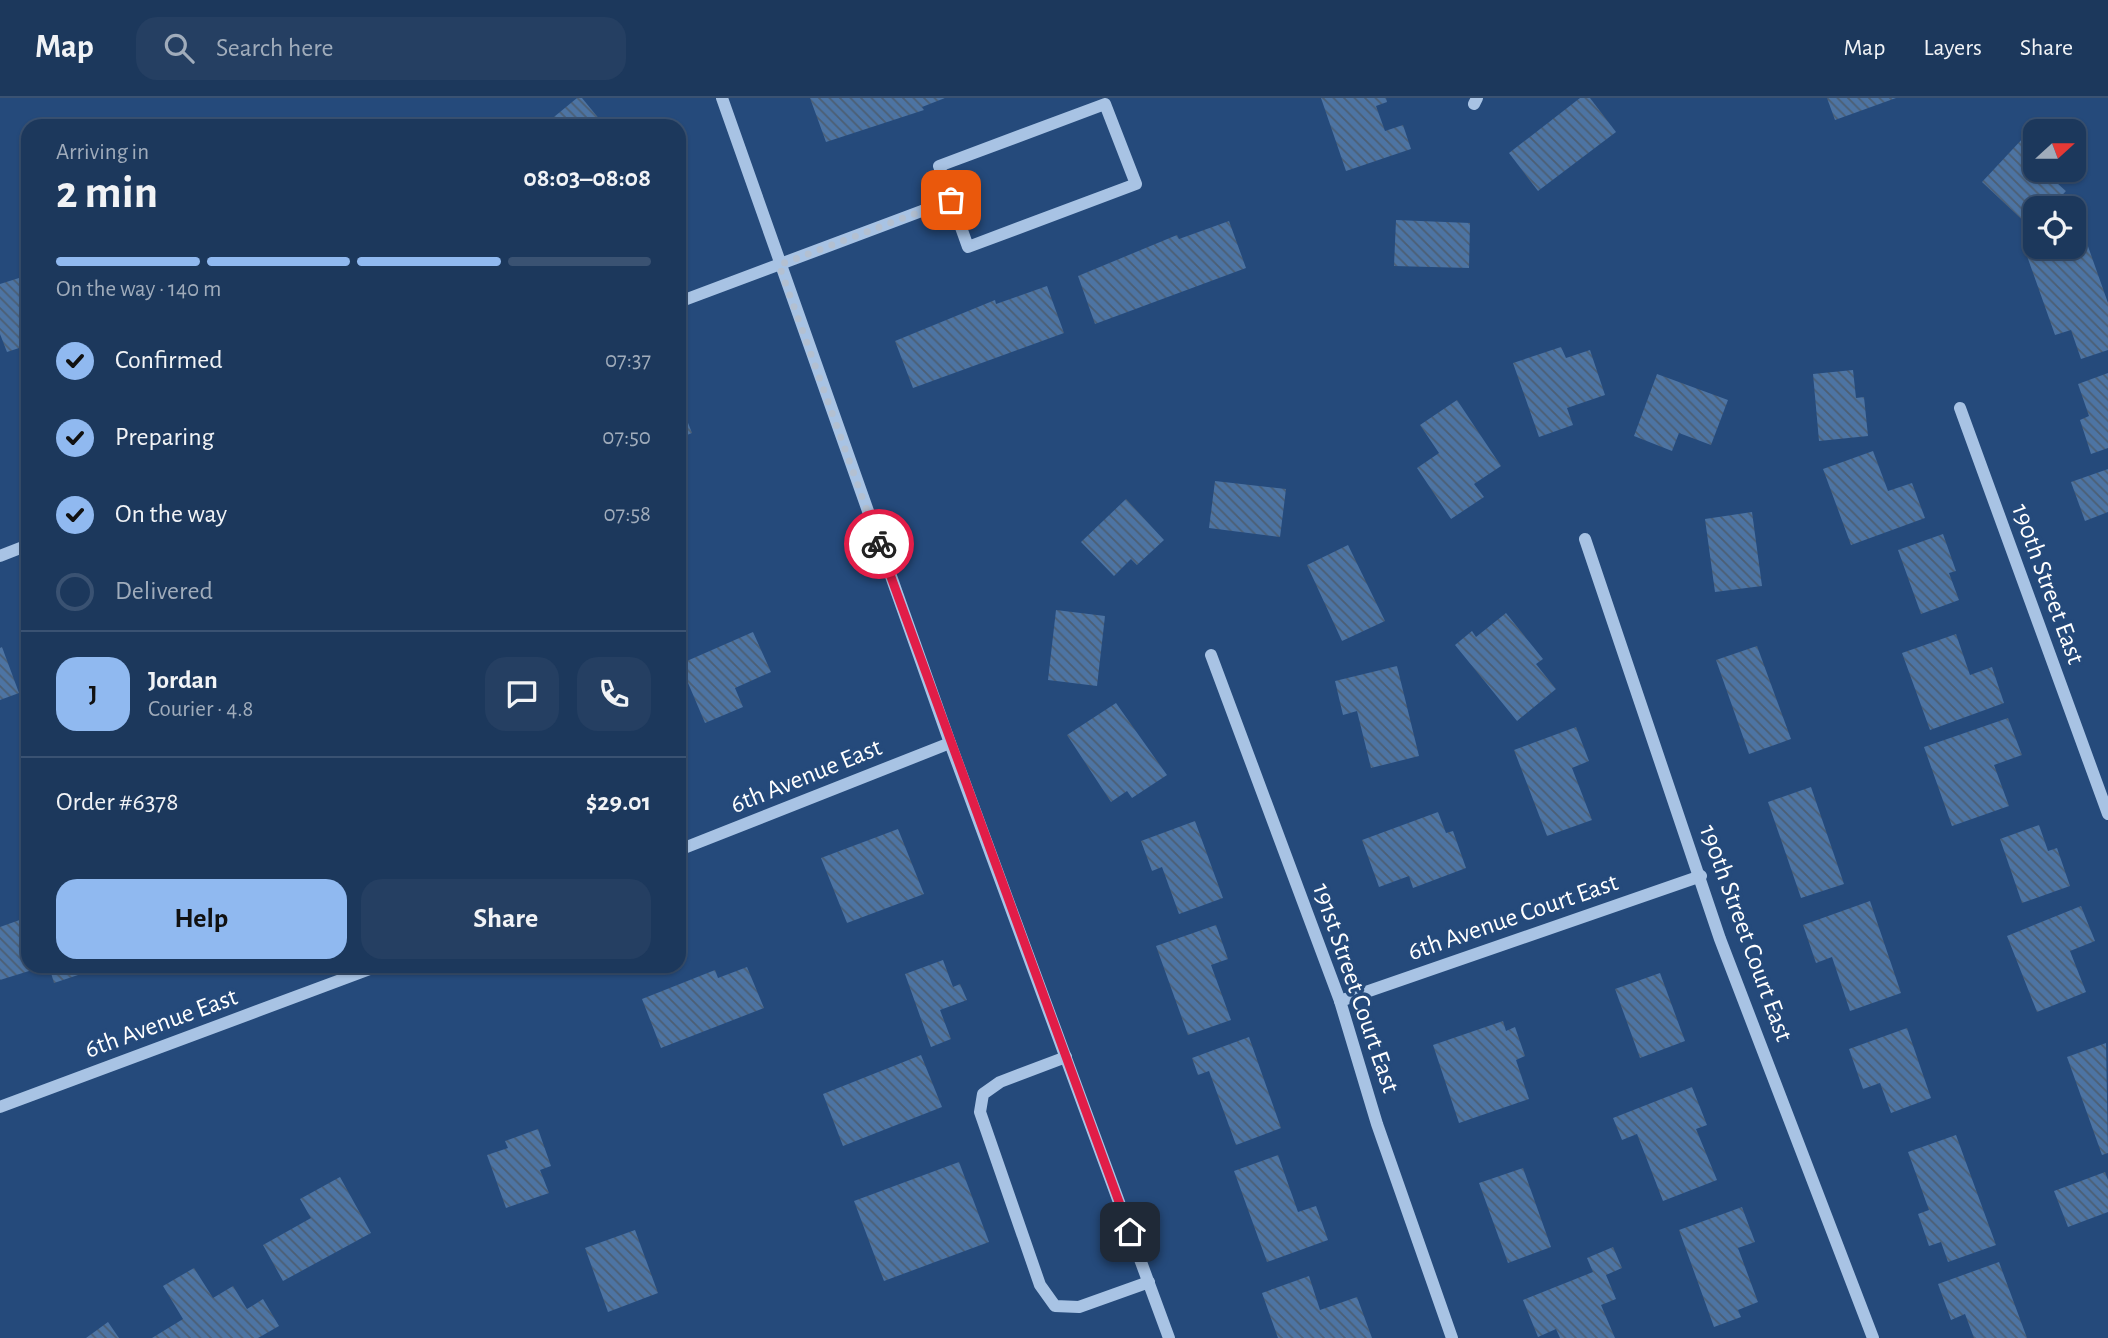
<!DOCTYPE html>
<html lang="en">
<head>
<meta charset="utf-8">
<style>
	body { margin:0; font-family:"Alegreya Sans",sans-serif; background:#253f62; color:#f1f3f6; height:100vh; display:flex; flex-direction:column; font-size:26px; white-space:nowrap }
	* { box-sizing:border-box; margin:0 }
	p { font-size:23px; color:#a0acbb }
	.icon { flex:none; width:38px; height:38px; fill:none; stroke:currentColor; stroke-width:2; stroke-linecap:round; stroke-linejoin:round }
	.map { position:relative; flex:1; overflow:hidden }
	.drawer { position:absolute; left:21px; top:21px; width:665px; height:854px; display:flex; flex-direction:column; background:#1c385c; border-radius:21px; box-shadow:0 2px 5px #0004,0 0 0 2px #3a5272 }
	.drawer>* { flex:none }
	.needle { width:46px; rotate:69deg }
	.buttons { position:absolute; left:2023px; top:21px; display:grid; gap:14px }
	.buttons a { display:grid; place-items:center; width:63px; height:63px; border-radius:14px; background:#1c385c; box-shadow:0 2px 5px #0004,0 0 0 2px #3a5272; font-size:35px }
	.pin { position:absolute; display:grid; place-items:center; width:60px; height:60px; color:#fff; margin:-30px; border-radius:14px; box-shadow:0 4px 10px #0006 }
	.courier { position:absolute; display:grid; place-items:center; width:70px; height:70px; margin:-35px; border:5px solid #e11d48; border-radius:50%; background:#fff; color:#222; box-shadow:0 2px 9px #0007 }
	.overview em { font-style:normal; font-weight:700 }
	.overview div { display:flex; flex-direction:column-reverse }
	.overview { display:flex; align-items:center; justify-content:space-between; height:119px; padding:0 35px }
	h1 { font-size:46px; font-weight:700; line-height:52px }
	.bar { display:grid; grid-template-columns:repeat(4,1fr); gap:10px 7px; align-content:center; height:84px; padding:0 35px }
	.bar i { height:9px; border-radius:5px; background:#3a5272 }
	.bar .active { background:#90b9f0 }
	.bar p { grid-column:span 4 }
	.line { display:flex; align-items:center; gap:18px; padding:0 35px; border-top:2px solid #3a5272 }
	.line div { flex:1 }
	.round { display:grid; place-items:center; flex:none; width:74px; height:74px; border-radius:21px; background:#253f62 }
	ol { padding:0 35px; list-style:none }
	li { display:flex; align-items:center; gap:21px; height:77px }
	li p { margin-inline-start:auto }
	li .icon { padding:7px; border-radius:50%; background:#90b9f0; color:#111; stroke-width:4 }
	li:last-child { color:#a0acbb }
	li i { width:38px; height:38px; border:4px solid #3a5272; border-radius:50% }
	.primary-button { display:flex; gap:14px; margin-top:auto; padding:14px 35px }
	.primary-button a { flex:1; height:80px; border-radius:21px; background:#90b9f0; color:#111; font-size:28px; font-weight:700; line-height:80px; text-align:center }
	.primary-button a+a { background:#253f62; color:#f1f3f6 }
	header { display:flex; align-items:center; gap:42px; box-sizing:border-box; height:98px; padding:0 35px; background:#1c385c; border-bottom:2px solid #3a5272 }
	header strong { font-size:33px }
	nav { display:flex; gap:38px; margin-inline-start:auto; font-size:24px }
	.search { width:490px; height:63px; background:#253f62; display:flex; align-items:center; gap:18px; box-sizing:border-box; padding:0 24px; border-radius:21px; color:#a0acbb; font-size:26px }
	.map>svg:first-child { display:block }
	.building { fill:url(#building-back-hatch) }
	.lines { fill:none; stroke-linecap:round; stroke-linejoin:round }
	.minor { stroke:#a8c3e4; stroke-width:12 }
	.done { stroke:#b3c0d1; stroke-width:7; stroke-dasharray:0 12.6 }
	.route { stroke:#e11d48; stroke-width:9 }
	.labels { text-anchor:middle; dominant-baseline:central; stroke-width:7; stroke-linejoin:round; paint-order:stroke }
	.street-label { font-size:26px; fill:#fff; stroke:#254a7b }
</style>
</head>
<body>
<header>
<strong>Map</strong>
<div class="search"><svg class="icon" aria-label="search" viewBox="0 0 24 24"><circle cx="10" cy="10" r="6"/><path d="M15 15l6 6"/></svg>Search here</div>
<nav><a>Map</a><a>Layers</a><a>Share</a></nav>
</header>
<div class="map">
<svg width="2108" height="1240" viewBox="0 0 2108 1240">
	<defs>
		<pattern id="building-back-hatch" width="6" height="6" patternUnits="userSpaceOnUse" patternTransform="scale(1.75)"><rect width="6" height="6" fill="#4d74a3"/><path d="M-1 5l2 2M0 0l6 6M5-1l2 2" fill="none" stroke="#4c5e73"/></pattern>
	</defs>
	<rect width="100%" height="100%" fill="#254a7b"/>
	<g class="building">
		<path d="M577,0H582L605,28H543Z"/>
		<path d="M810,0H945L922,9L924,12L826,44Z"/>
		<path d="M1321,0H1386L1387,4L1376,8L1385,33L1403,27L1411,51L1346,73Z"/>
		<path d="M1580,0H1590L1616,34L1538,93L1509,55Z"/>
		<path d="M1827,0H1896L1835,22Z"/>
		<path d="M2025,38L2035,47V72H2055L2049,78L2066,93L2050,110H2035V126L2031,130L1982,84Z"/>
		<path d="M1396,122L1470,125L1469,170L1394,168Z"/>
		<path d="M1229,123L1246,170L1095,226L1078,178L1177,137L1179,141Z"/>
		<path d="M2084,137L2108,205V252L2081,261L2071,232L2055,237L2027,158L2053,149H2074V141Z"/>
		<path d="M19,180L28,205V247L7,254L0,236V186Z"/>
		<path d="M1047,188L1064,235L913,290L895,243L995,202L996,206Z"/>
		<path d="M1561,249L1566,260L1590,252L1605,297L1567,310L1573,327L1539,339L1513,265Z"/>
		<path d="M1853,272L1856,300L1864,299L1868,338L1819,343L1813,276Z"/>
		<path d="M2108,275V350L2091,356L2080,322L2089,318L2078,286Z"/>
		<path d="M1657,276L1728,302L1711,347L1679,335L1672,353L1634,338Z"/>
		<path d="M679,302L692,335L679,340Z"/>
		<path d="M1457,302L1501,368L1474,386L1484,399L1451,421L1417,370L1439,355L1420,327Z"/>
		<path d="M1873,353L1888,393L1912,385L1925,420L1851,447L1823,371Z"/>
		<path d="M2108,371V414L2085,423L2071,384Z"/>
		<path d="M1215,383L1286,391L1280,439L1209,430Z"/>
		<path d="M1126,401L1164,442L1137,467L1131,461L1114,478L1081,444Z"/>
		<path d="M1752,414L1762,488L1715,494L1705,421Z"/>
		<path d="M1943,436L1956,473L1949,475L1959,502L1921,516L1898,452Z"/>
		<path d="M1348,447L1385,523L1342,543L1307,467Z"/>
		<path d="M1056,512L1105,518L1097,588L1048,582Z"/>
		<path d="M1506,515L1543,561L1536,566L1556,591L1517,623L1455,547L1472,533L1476,539Z"/>
		<path d="M753,534L771,574L735,590L743,609L705,625L680,566Z"/>
		<path d="M1956,536L1970,577L1992,569L2004,605L1930,632L1902,555Z"/>
		<path d="M1757,548L1791,641L1749,656L1716,562Z"/>
		<path d="M2,549L19,595L0,602V550Z"/>
		<path d="M1397,568L1419,658L1371,670L1357,613L1343,617L1335,583Z"/>
		<path d="M1116,605L1167,677L1132,700L1127,693L1111,704L1067,637Z"/>
		<path d="M2008,620L2022,657L1994,667L2009,708L1952,728L1924,649Z"/>
		<path d="M1576,629L1589,663L1572,670L1592,722L1547,738L1514,652Z"/>
		<path d="M1811,689L1844,786L1801,800L1768,704Z"/>
		<path d="M1438,714L1446,735L1453,733L1466,770L1413,790L1409,778L1379,789L1362,742Z"/>
		<path d="M1195,723L1223,800L1179,816L1162,769L1152,773L1141,743Z"/>
		<path d="M2039,727L2048,753L2057,750L2070,788L2022,805L2000,741Z"/>
		<path d="M898,731L924,796L847,825L821,760Z"/>
		<path d="M1870,803L1901,895L1850,913L1832,859L1816,865L1803,827Z"/>
		<path d="M2081,808L2095,843L2070,853L2086,894L2037,914L2007,838Z"/>
		<path d="M28,819V868L42,869L0,882V829Z"/>
		<path d="M1216,827L1228,861L1211,867L1231,922L1188,937L1156,848Z"/>
		<path d="M943,862L953,889L960,886L967,902L940,912L951,941L931,949L905,876Z"/>
		<path d="M49,868H95L96,871L54,885Z"/>
		<path d="M747,869L764,910L661,950L642,901L715,872L718,880Z"/>
		<path d="M1660,875L1685,943L1640,960L1615,891Z"/>
		<path d="M1503,923L1506,933L1515,929L1525,958L1516,962L1529,1001L1459,1025L1433,947Z"/>
		<path d="M1907,930L1931,1000L1891,1015L1880,985L1863,991L1849,951Z"/>
		<path d="M1249,939L1281,1030L1236,1047L1209,973L1198,977L1192,960Z"/>
		<path d="M2106,945L2108,1055L2102,1057L2067,959Z"/>
		<path d="M921,957L942,1009L843,1048L823,996Z"/>
		<path d="M1692,989L1707,1027L1696,1031L1717,1082L1663,1103L1637,1036L1622,1042L1613,1020Z"/>
		<path d="M538,1031L551,1068L540,1072L549,1095L506,1110L487,1057L508,1050L505,1043Z"/>
		<path d="M1956,1037L1996,1147L1948,1164L1941,1144L1929,1148L1918,1116L1929,1112L1908,1054Z"/>
		<path d="M1278,1057L1298,1114L1316,1108L1328,1142L1267,1164L1234,1073Z"/>
		<path d="M959,1064L989,1144L884,1183L854,1103Z"/>
		<path d="M1523,1070L1551,1149L1508,1165L1479,1085Z"/>
		<path d="M2105,1074L2108,1082V1114L2068,1129L2054,1093Z"/>
		<path d="M340,1079L371,1135L283,1183L263,1147L311,1120L300,1101Z"/>
		<path d="M1742,1109L1755,1144L1738,1150L1758,1204L1738,1212L1741,1219L1714,1229L1679,1132Z"/>
		<path d="M635,1132L658,1195L608,1214L585,1150Z"/>
		<path d="M1613,1149L1622,1170L1606,1177L1616,1201L1601,1207L1615,1240H1560L1556,1231L1538,1239L1523,1202L1593,1174L1587,1160Z"/>
		<path d="M1999,1164L2027,1240H1974L1965,1216L1951,1222L1938,1186Z"/>
		<path d="M194,1170L213,1200L233,1188L247,1211L263,1201L279,1228L258,1240H152L183,1221L163,1188Z"/>
		<path d="M1309,1178L1320,1212L1357,1199L1372,1240H1278L1262,1195Z"/>
		<path d="M108,1224L119,1240H86Z"/>
	</g>
	<g class="lines">
		<g class="minor">
			<path d="M722,0L950,645L1169,1240"/>
			<path d="M1105,6L1136,86L968,149L939,68Z"/>
			<path d="M1474,6L1477,0"/>
			<path d="M679,204L951,102"/>
			<path d="M1960,310L2108,716"/>
			<path d="M1585,441L1720,841L1873,1240"/>
			<path d="M0,458L28,447"/>
			<path d="M1211,557L1340,903L1377,1026L1452,1240"/>
			<path d="M679,752L950,645"/>
			<path d="M1340,903L1701,778"/>
			<path d="M1066,959L1000,984L983,996L980,1014L1040,1187L1055,1208L1079,1209L1149,1184"/>
			<path d="M0,1009L378,868"/>
		</g>
	</g>
	<g class="lines">
		<path class="done" d="M879,446L779,167L951,102"/>
		<path class="route" d="M879,446L1130,1134"/>
	</g>
	<g class="labels">
		<g class="street-label">
			<text transform="translate(2048 486) rotate(70)">190th Street East</text>
			<text transform="translate(806 678) rotate(-22)">6th Avenue East</text>
			<text transform="translate(1513 819) rotate(-19)">6th Avenue Court East</text>
			<text transform="translate(1746 835) rotate(70)">190th Street Court East</text>
			<text transform="translate(1356 890) rotate(71)">191st Street Court East</text>
			<text transform="translate(161 925) rotate(-20)">6th Avenue East</text>
		</g>
	</g>
</svg>
<div class="buttons">
<a><svg class="needle" viewBox="-14 -14 28 28"><path d="M0-13l5 13h-10z" fill="#e53935"/><path d="M0 13l5-13h-10z" fill="#a0acbb"/></svg></a>
<a><svg class="icon" aria-label="locate" viewBox="0 0 24 24"><circle cx="12" cy="12" r="6"/><path d="M12 2v4M12 18v4M2 12h4M18 12h4"/></svg></a>
</div>
<div class="pin" style="left:951px;top:102px;background:#ea580c"><svg class="icon" aria-label="bag" viewBox="0 0 24 24"><path d="M5 8h14l-1 12H6zM9 8a3 3 0 0 1 6 0"/></svg></div>
<div class="pin" style="left:1130px;top:1134px;background:#1f2937"><svg class="icon" aria-label="home" viewBox="0 0 24 24"><path d="M3 11l9-7 9 7M6 9v11h12V9"/></svg></div>
<div class="courier" style="left:879px;top:446px"><svg class="icon" aria-label="bike" viewBox="0 0 24 24"><circle cx="6" cy="16" r="4"/><circle cx="18" cy="16" r="4"/><path d="M6 16l4-8h5l3 8M10 8l3 8H6M13 5h3"/></svg></div>
<section class="drawer">
<div class="overview"><div><h1>2 min</h1><p>Arriving in</p></div><em>08:03–08:08</em></div>
<div class="bar"><i class="active"></i><i class="active"></i><i class="active"></i><i></i><p>On the way · 140 m</p></div>
<ol>
<li><svg class="icon" aria-label="check" viewBox="0 0 24 24"><path d="M5 12l5 5 9-10"/></svg>Confirmed<p>07:37</p></li>
<li><svg class="icon" aria-label="check" viewBox="0 0 24 24"><path d="M5 12l5 5 9-10"/></svg>Preparing<p>07:50</p></li>
<li><svg class="icon" aria-label="check" viewBox="0 0 24 24"><path d="M5 12l5 5 9-10"/></svg>On the way<p>07:58</p></li>
<li><i></i>Delivered</li>
</ol>
<div class="line" style="height:126px"><b class="round" style="background:#90b9f0;color:#111">J</b><div><b>Jordan</b><p>Courier · 4.8</p></div><a class="round"><svg class="icon" aria-label="chat" viewBox="0 0 24 24"><path d="M4 5h16v11H9l-5 4z"/></svg></a><a class="round"><svg class="icon" aria-label="phone" viewBox="0 0 24 24"><path d="M5 4h4l2 5-3 2q2 4 5 5l2-3 5 2v4C11 20 4 13 5 4z"/></svg></a></div>
<div class="line" style="height:91px"><div>Order #6378</div><b>$29.01</b></div>
<div class="primary-button"><a>Help</a><a>Share</a></div>
</section>
</div>
</body>
</html>
